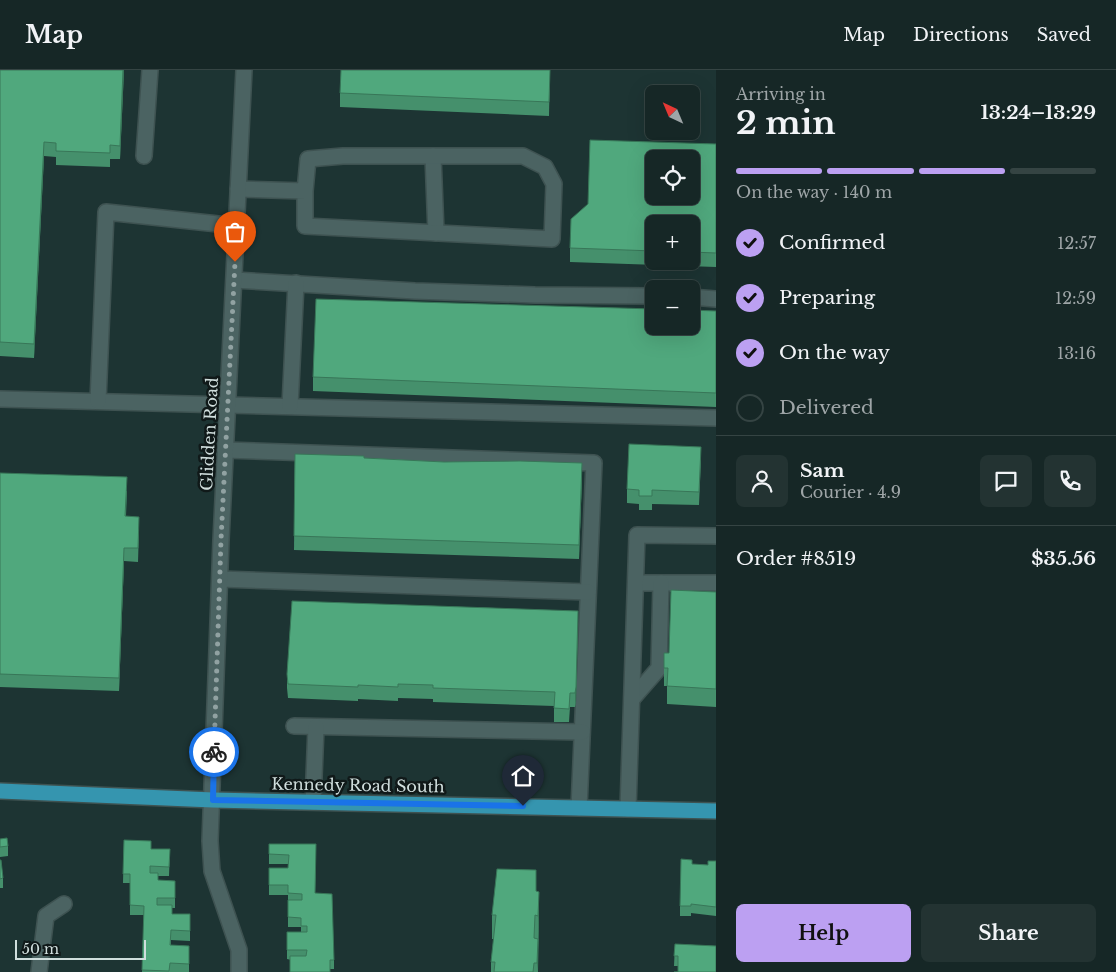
<!DOCTYPE html>
<html lang="en">
<head>
<meta charset="utf-8">
<style>
	body { margin:0; font-family:"Libre Baskerville",serif; background:#233332; color:#f1f3f6; height:100vh; display:flex; flex-direction:column; font-size:19px; white-space:nowrap }
	* { box-sizing:border-box; margin:0 }
	p { font-size:16px; color:#9ea5a7 }
	.icon { flex:none; width:28px; height:28px; fill:none; stroke:currentColor; stroke-width:2; stroke-linecap:round; stroke-linejoin:round }
	.map { position:relative; flex:1; overflow:hidden }
	.panel { display:flex; flex-direction:column; background:#162726; width:400px }
	.panel>* { flex:none }
	.needle { width:32px; rotate:316deg }
	.buttons { position:absolute; left:645px; top:15px; display:grid; gap:10px }
	.buttons a { display:grid; place-items:center; width:55px; height:55px; border-radius:8px; background:#162726; box-shadow:0 5px 20px #0002,0 0 0 1px #354443; font-size:25px }
	.scale { position:absolute; left:15px; bottom:12px; width:131px; box-sizing:border-box; padding-left:5px; border:2px solid #d0dedd; border-top:0; font-size:14px; line-height:18px; white-space:nowrap; color:#d0dedd; -webkit-text-stroke:4px #101919; paint-order:stroke }
	.pin { position:absolute; display:grid; place-items:center; width:42px; height:42px; color:#fff; margin:-51px -21px; border-radius:50% 50% 50% 0; rotate:-45deg; box-shadow:0 0 5px #0007 }
	.pin .icon { rotate:45deg }
	.courier { position:absolute; display:grid; place-items:center; width:50px; height:50px; margin:-25px; border:4px solid #1a73e8; border-radius:50%; background:#fff; color:#222; box-shadow:0 1px 6px #0007 }
	.head em { font-style:normal; font-weight:800 }
	.head div { display:flex; flex-direction:column-reverse }
	.head { display:flex; align-items:center; justify-content:space-between; height:85px; padding:0 20px }
	h1 { font-size:32px; font-weight:800; line-height:38px }
	.bar { display:grid; grid-template-columns:repeat(4,1fr); gap:8px 5px; align-content:center; height:60px; padding:0 20px }
	.bar i { height:6px; border-radius:4px; background:#354443 }
	.bar .current { background:#bca0f2 }
	.bar p { grid-column:span 4 }
	.line { display:flex; align-items:center; gap:12px; padding:0 20px; border-top:1px solid #354443 }
	.line div { flex:1 }
	.round { display:grid; place-items:center; flex:none; width:52px; height:52px; border-radius:8px; background:#233332 }
	ol { padding:0 20px; list-style:none }
	li { display:flex; align-items:center; gap:15px; height:55px }
	li p { margin-inline-start:auto }
	li .icon { padding:5px; border-radius:50%; background:#bca0f2; color:#111; stroke-width:4 }
	li:last-child { color:#9ea5a7 }
	li i { width:28px; height:28px; border:2px solid #354443; border-radius:50% }
	.primary-button { display:flex; gap:10px; margin-top:auto; padding:10px 20px }
	.primary-button a { flex:1; height:58px; border-radius:8px; background:#bca0f2; color:#111; font-size:20px; font-weight:800; line-height:58px; text-align:center }
	.primary-button a+a { background:#233332; color:#f1f3f6 }
	header { display:flex; align-items:center; gap:30px; box-sizing:border-box; height:70px; padding:0 25px; background:#162726; border-bottom:1px solid #354443 }
	header strong { font-size:24px }
	nav { display:flex; gap:28px; margin-inline-start:auto; font-size:18px }
	main { display:flex; flex:1; min-height:0 }
	.map>svg:first-child { display:block }
	.lines { fill:none; stroke-linecap:round; stroke-linejoin:round }
	.minor-casing { stroke:#3e5251; stroke-width:18 }
	.major-casing { stroke:#3e5251; stroke-width:18 }
	.minor { stroke:#4b6362; stroke-width:15 }
	.major { stroke:#3595af; stroke-width:15 }
	.wall { fill:#45906c; fill-rule:evenodd }
	.shaded-wall { fill:#387658 }
	.building { fill:#50a87d; stroke:#387658; fill-rule:evenodd }
	.done { stroke:#91a2a2; stroke-width:5; stroke-dasharray:0 9 }
	.route { stroke:#1a73e8; stroke-width:6 }
	.labels { text-anchor:middle; dominant-baseline:central; stroke-width:5; stroke-linejoin:round; paint-order:stroke }
	.street-label { font-size:16px; fill:#d0dedd; stroke:#101919 }
</style>
</head>
<body>
<header>
<strong>Map</strong>
<nav><a>Map</a><a>Directions</a><a>Saved</a></nav>
</header>
<main>
<div class="map">
<svg width="716" height="902" viewBox="0 0 716 902">
	<rect width="100%" height="100%" fill="#1d3433"/>
	<g class="lines">
		<defs>
			<g id="minor">
				<path d="M144,86L150,0"/>
				<path d="M433,86L436,163"/>
				<path d="M238,119L305,121V156L552,169L554,114L545,97L523,86H343L308,89L305,121"/>
				<path d="M234,210L415,221L535,225L654,226"/>
				<path d="M691,227L716,229"/>
				<path d="M0,329L716,348"/>
				<path d="M98,331L106,142L237,156"/>
				<path d="M290,336L296,213"/>
				<path d="M225,380L594,393L579,738"/>
				<path d="M220,509L588,522"/>
				<path d="M636,513H716"/>
				<path d="M632,629L659,598L661,513"/>
				<path d="M294,656L582,662"/>
				<path d="M313,732L316,657"/>
				<path d="M628,739L637,465L716,466"/>
				<path d="M39,902L46,846L64,834"/>
				<path d="M239,902V880L212,801L210,771L221,470L244,0"/>
			</g>
			<path id="major" d="M0,721L213,730L716,741"/>
		</defs>
		<use href="#minor" class="minor-casing"/>
		<use href="#major" class="major-casing"/>
		<use href="#minor" class="minor"/>
		<use href="#major" class="major"/>
	</g>
	<g class="wall">
		<path d="M0,0H124L120,89H110V97L56,95V87L44,86L34,288L0,286Z"/>
		<path d="M550,0L549,46L340,37V23Z"/>
		<path d="M716,74V197L570,192V178ZM654,154H691V191H654Z"/>
		<path d="M716,241V337L313,321V307Z"/>
		<path d="M295,384L444,392L582,407L579,489L294,480Z"/>
		<path d="M701,390L699,435L652,434V440H639V434L627,433V419Z"/>
		<path d="M0,403L127,421L126,446L139,460L138,492L124,491L119,621L0,617Z"/>
		<path d="M716,522V637L667,634V616H664V598L669,583Z"/>
		<path d="M578,541L576,631L575,637H570L569,652H554V636L433,632V629L398,628V631L358,629V631L288,628L287,618V604Z"/>
		<path d="M0,769L8,776V786L0,787Z"/>
		<path d="M124,770L151,779H170L169,806H158V810L175,811V838H172V844H190V871L171,870V875L189,876V902H142L144,845H130V813H123Z"/>
		<path d="M269,774H316L315,823L334,890V899H330L287,889V862H301V857H288V825H269V798H288V794H269Z"/>
		<path d="M0,790L3,808V818H0Z"/>
		<path d="M716,791V846L691,843V846H680V836L692,794L708,795Z"/>
		<path d="M536,821L539,846L538,902H491V892L494,869H492V845Z"/>
		<path d="M675,874L716,876L678,902V896H674Z"/>
	</g>
	<g class="shaded-wall">
		<path d="M123,0H124L120,89V76Z"/>
		<path d="M44,72V86L34,288V274Z"/>
		<path d="M582,393V407L579,489V475Z"/>
		<path d="M124,478V491L119,621V608Z"/>
		<path d="M578,555L576,631L575,637V623Z"/>
		<path d="M539,822V846L538,870V846Z"/>
		<path d="M538,869V893L537,902V893Z"/>
	</g>
	<g class="building">
		<path d="M0,0H123L120,76L110,75V83L56,81V73L44,72L34,274L0,272Z"/>
		<path d="M341,0H550L549,32L340,23Z"/>
		<path d="M590,70L716,74V183L691,182V154H654V181L570,178L571,149L588,134ZM654,89H691V126H654Z"/>
		<path d="M316,229L654,239V256H691V240L716,241V323L313,307Z"/>
		<path d="M629,374L701,377L699,422L652,420V426H639V420L627,419Z"/>
		<path d="M295,384L364,386V388L444,392L520,391L582,393L579,475L294,466Z"/>
		<path d="M0,403L127,407L125,446L139,447L138,478H124L119,608L0,604Z"/>
		<path d="M671,520L716,522V619L667,616L668,598H664V583H669Z"/>
		<path d="M292,531L578,541L576,617L575,623H570L569,639L554,638L555,622L433,618V615L398,614V617L358,615V617L288,614L287,604Z"/>
		<path d="M7,768L8,776L0,777V769Z"/>
		<path d="M124,770L151,771V779H170L169,797L150,796V803H158V810L175,811V828H157V835H172V844H190V861L171,860L170,875L189,876V894L170,893L169,901L142,900L144,836L130,835V804H123Z"/>
		<path d="M269,774H316L315,823L332,824L334,890H330V902H290V886H306L307,880H287V862H307V856H301V848L288,847V830H302V824L288,823V815H269V798H288L289,785L269,784Z"/>
		<path d="M681,789L692,790V794L708,795V791H716V837L691,834V836H680Z"/>
		<path d="M0,790H1L3,808L0,809Z"/>
		<path d="M497,799L536,800V821L539,822L538,846L535,845L534,868L538,869L537,893H534L533,902H494L495,892H491L496,845H492Z"/>
		<path d="M675,874L716,876V902H674H678V886H674Z"/>
	</g>
	<g class="lines">
		<path class="done" d="M214,682L221,470L235,192"/>
		<path class="route" d="M214,682L213,730L523,736"/>
	</g>
	<g class="labels">
		<g class="street-label">
			<text transform="translate(209 364) rotate(-87)">Glidden Road</text>
			<text transform="translate(358 715) rotate(1)">Kennedy Road South</text>
		</g>
	</g>
</svg>
<div class="buttons">
<a><svg class="needle" viewBox="-14 -14 28 28"><path d="M0-13l5 13h-10z" fill="#e53935"/><path d="M0 13l5-13h-10z" fill="#9ea5a7"/></svg></a>
<a><svg class="icon" aria-label="locate" viewBox="0 0 24 24"><circle cx="12" cy="12" r="6"/><path d="M12 2v4M12 18v4M2 12h4M18 12h4"/></svg></a>
<a>+</a>
<a>−</a>
</div>
<div class="scale">50 m</div>
<div class="pin" style="left:235px;top:192px;background:#ea580c"><svg class="icon" aria-label="bag" viewBox="0 0 24 24"><path d="M5 8h14l-1 12H6zM9 8a3 3 0 0 1 6 0"/></svg></div>
<div class="pin" style="left:523px;top:736px;background:#1f2937"><svg class="icon" aria-label="home" viewBox="0 0 24 24"><path d="M3 11l9-7 9 7M6 9v11h12V9"/></svg></div>
<div class="courier" style="left:214px;top:682px"><svg class="icon" aria-label="bike" viewBox="0 0 24 24"><circle cx="6" cy="16" r="4"/><circle cx="18" cy="16" r="4"/><path d="M6 16l4-8h5l3 8M10 8l3 8H6M13 5h3"/></svg></div>
</div>
<section class="panel">
<div class="head"><div><h1>2 min</h1><p>Arriving in</p></div><em>13:24–13:29</em></div>
<div class="bar"><i class="current"></i><i class="current"></i><i class="current"></i><i></i><p>On the way · 140 m</p></div>
<ol>
<li><svg class="icon" aria-label="check" viewBox="0 0 24 24"><path d="M5 12l5 5 9-10"/></svg>Confirmed<p>12:57</p></li>
<li><svg class="icon" aria-label="check" viewBox="0 0 24 24"><path d="M5 12l5 5 9-10"/></svg>Preparing<p>12:59</p></li>
<li><svg class="icon" aria-label="check" viewBox="0 0 24 24"><path d="M5 12l5 5 9-10"/></svg>On the way<p>13:16</p></li>
<li><i></i>Delivered</li>
</ol>
<div class="line" style="height:90px"><a class="round"><svg class="icon" aria-label="person" viewBox="0 0 24 24"><circle cx="12" cy="8" r="4"/><path d="M4 21q1-7 8-7t8 7"/></svg></a><div><b>Sam</b><p>Courier · 4.9</p></div><a class="round"><svg class="icon" aria-label="chat" viewBox="0 0 24 24"><path d="M4 5h16v11H9l-5 4z"/></svg></a><a class="round"><svg class="icon" aria-label="phone" viewBox="0 0 24 24"><path d="M5 4h4l2 5-3 2q2 4 5 5l2-3 5 2v4C11 20 4 13 5 4z"/></svg></a></div>
<div class="line" style="height:65px"><div>Order #8519</div><b>$35.56</b></div>
<div class="primary-button"><a>Help</a><a>Share</a></div>
</section>
</main>
</body>
</html>
